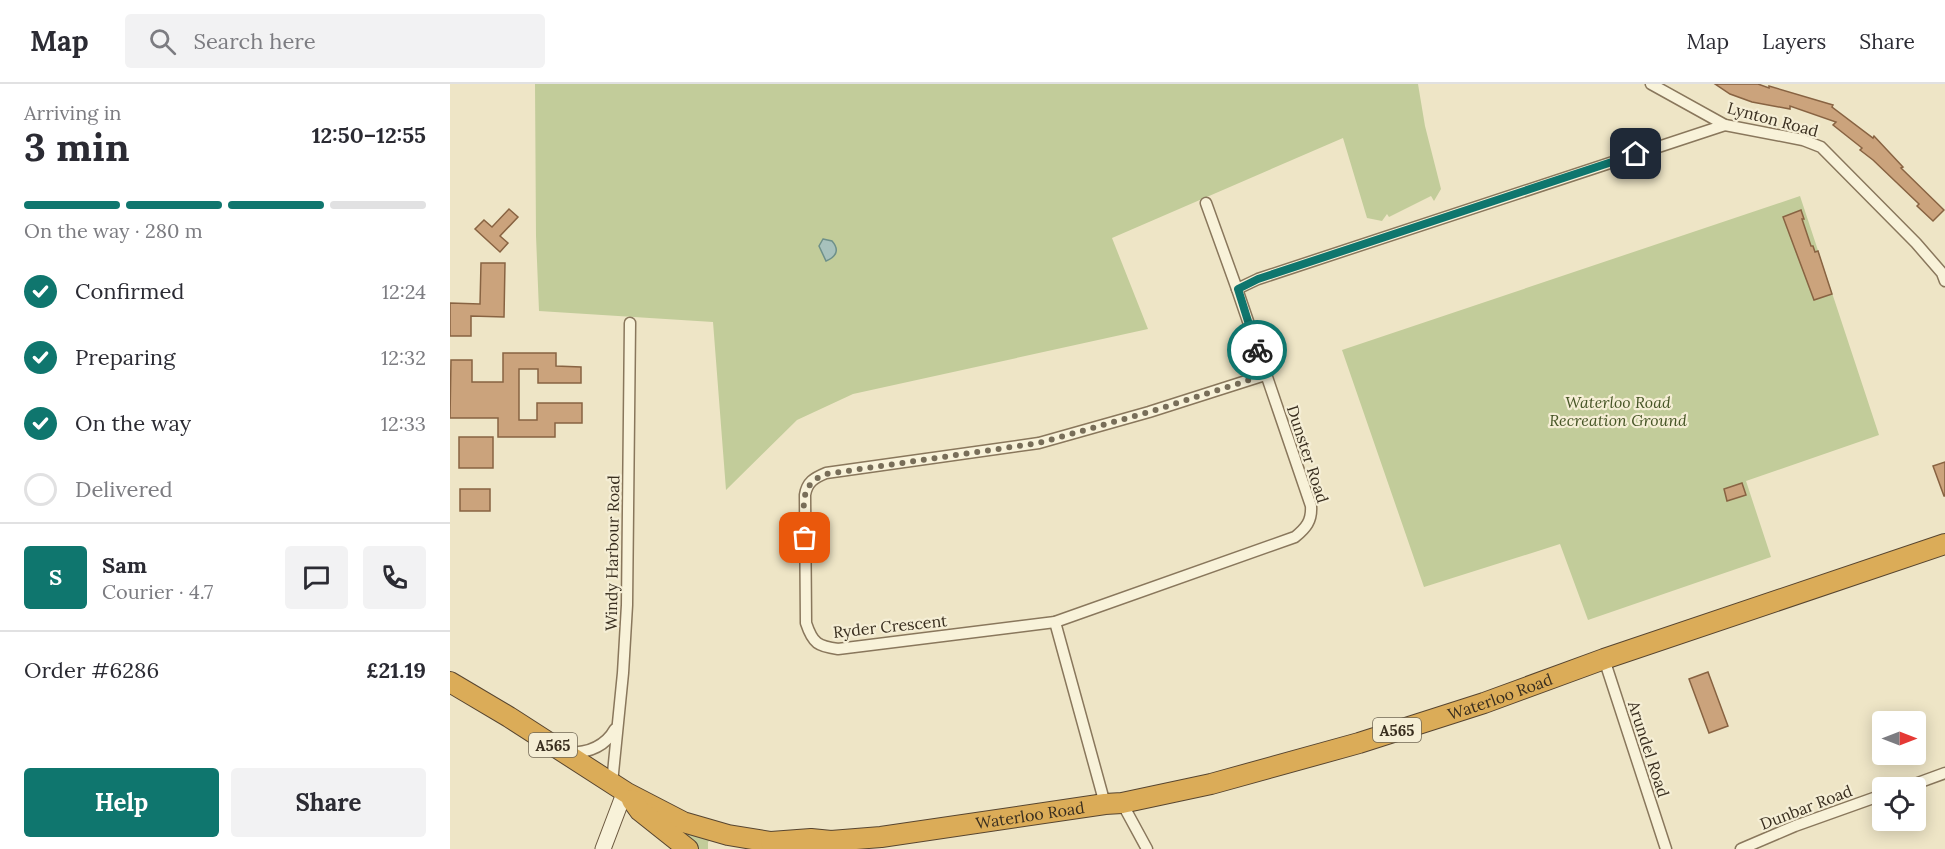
<!DOCTYPE html>
<html lang="en">
<head>
<meta charset="utf-8">
<style>
	body { margin:0; font-family:Lora,serif; background:#f2f2f3; color:#2b2b33; height:100vh; display:flex; flex-direction:column; font-size:22px; white-space:nowrap }
	* { box-sizing:border-box; margin:0 }
	p { font-size:20px; color:#7c7c81 }
	.icon { flex:none; width:33px; height:33px; fill:none; stroke:currentColor; stroke-width:2; stroke-linecap:round; stroke-linejoin:round }
	.map { position:relative; flex:1; overflow:hidden }
	.drawer { display:flex; flex-direction:column; background:#fff; width:450px }
	.drawer>* { flex:none }
	.needle { width:39px; rotate:90deg }
	.controls { position:absolute; left:1422px; top:627px; display:grid; gap:12px }
	.controls a { display:grid; place-items:center; width:54px; height:54px; border-radius:6px; background:#fff; box-shadow:0 3px 15px #0003; font-size:30px }
	.pin { position:absolute; display:grid; place-items:center; width:51px; height:51px; color:#fff; margin:-26px; border-radius:12px; box-shadow:0 3px 9px #0006 }
	.courier { position:absolute; display:grid; place-items:center; width:60px; height:60px; margin:-30px; border:4px solid #0f766e; border-radius:50%; background:#fff; color:#222; box-shadow:0 2px 8px #0007 }
	.summary em { font-style:normal; font-weight:800 }
	.summary div { display:flex; flex-direction:column-reverse }
	.summary { display:flex; align-items:center; justify-content:space-between; height:102px; padding:0 24px }
	h1 { font-size:39px; font-weight:800; line-height:45px }
	.bar { display:grid; grid-template-columns:repeat(4,1fr); gap:9px 6px; align-content:center; height:72px; padding:0 24px }
	.bar i { height:8px; border-radius:4px; background:#e1e1e2 }
	.bar .on { background:#0f766e }
	.bar p { grid-column:span 4 }
	.line { display:flex; align-items:center; gap:15px; padding:0 24px; border-top:2px solid #e1e1e2 }
	.line div { flex:1 }
	.round { display:grid; place-items:center; flex:none; width:63px; height:63px; border-radius:6px; background:#f2f2f3 }
	ol { padding:0 24px; list-style:none }
	li { display:flex; align-items:center; gap:18px; height:66px }
	li p { margin-inline-start:auto }
	li .icon { padding:6px; border-radius:50%; background:#0f766e; color:#fff; stroke-width:4 }
	li:last-child { color:#7c7c81 }
	li i { width:33px; height:33px; border:3px solid #e1e1e2; border-radius:50% }
	.action { display:flex; gap:12px; margin-top:auto; padding:12px 24px }
	.action a { flex:1; height:69px; border-radius:6px; background:#0f766e; color:#fff; font-size:24px; font-weight:800; line-height:69px; text-align:center }
	.action a+a { background:#f2f2f3; color:#2b2b33 }
	header { display:flex; align-items:center; gap:36px; box-sizing:border-box; height:84px; padding:0 30px; background:#fff; border-bottom:2px solid #e1e1e2 }
	header strong { font-size:28px }
	nav { display:flex; gap:33px; margin-inline-start:auto; font-size:21px }
	.search { width:420px; height:54px; background:#f2f2f3; display:flex; align-items:center; gap:15px; box-sizing:border-box; padding:0 21px; border-radius:6px; color:#7c7c81; font-size:22px }
	main { display:flex; flex:1; min-height:0 }
	.map>svg:first-child { display:block }
	.green { fill:#c2cc9a }
	.water { fill:#a7c1bc; stroke:#6e908a; stroke-width:1.5 }
	.building { fill:#cba37c; stroke:#886342; stroke-width:1.5 }
	.lines { fill:none; stroke-linecap:round; stroke-linejoin:round }
	.street-casing { stroke:#89775c; stroke-width:13 }
	.secondary-casing { stroke:#6b583f; stroke-width:17 }
	.highway-casing { stroke:#574530; stroke-width:22 }
	.street { stroke:#f8f2d9; stroke-width:10 }
	.secondary { stroke:#f8f2d9; stroke-width:15 }
	.highway { stroke:#dbac58; stroke-width:20 }
	.done { stroke:#786e59; stroke-width:6; stroke-dasharray:0 10.8 }
	.route { stroke:#0f766e; stroke-width:8 }
	.labels { text-anchor:middle; dominant-baseline:central; stroke-width:4.5; stroke-linejoin:round; paint-order:stroke }
	.shield { fill:#f5eed5; stroke:#716856; stroke-width:1.5 }
	.shield-label { font-size:15px; font-weight:bold; fill:#392e1f }
	.street-label { font-size:16px; fill:#392e1f; stroke:#f5eed5 }
	.park-label { font-size:16px; font-style:italic; fill:#465526; stroke:#f5eed5 }
</style>
</head>
<body>
<header>
<strong>Map</strong>
<div class="search"><svg class="icon" aria-label="search" viewBox="0 0 24 24"><circle cx="10" cy="10" r="6"/><path d="M15 15l6 6"/></svg>Search here</div>
<nav><a>Map</a><a>Layers</a><a>Share</a></nav>
</header>
<main>
<section class="drawer">
<div class="summary"><div><h1>3 min</h1><p>Arriving in</p></div><em>12:50–12:55</em></div>
<div class="bar"><i class="on"></i><i class="on"></i><i class="on"></i><i></i><p>On the way · 280 m</p></div>
<ol>
<li><svg class="icon" aria-label="check" viewBox="0 0 24 24"><path d="M5 12l5 5 9-10"/></svg>Confirmed<p>12:24</p></li>
<li><svg class="icon" aria-label="check" viewBox="0 0 24 24"><path d="M5 12l5 5 9-10"/></svg>Preparing<p>12:32</p></li>
<li><svg class="icon" aria-label="check" viewBox="0 0 24 24"><path d="M5 12l5 5 9-10"/></svg>On the way<p>12:33</p></li>
<li><i></i>Delivered</li>
</ol>
<div class="line" style="height:108px"><b class="round" style="background:#0f766e;color:#fff">S</b><div><b>Sam</b><p>Courier · 4.7</p></div><a class="round"><svg class="icon" aria-label="chat" viewBox="0 0 24 24"><path d="M4 5h16v11H9l-5 4z"/></svg></a><a class="round"><svg class="icon" aria-label="phone" viewBox="0 0 24 24"><path d="M5 4h4l2 5-3 2q2 4 5 5l2-3 5 2v4C11 20 4 13 5 4z"/></svg></a></div>
<div class="line" style="height:78px"><div>Order #6286</div><b>£21.19</b></div>
<div class="action"><a>Help</a><a>Share</a></div>
</section>
<div class="map">
<svg width="1495" height="765" viewBox="0 0 1495 765">
	<rect width="100%" height="100%" fill="#eee5c6"/>
	<g class="green">
		<path d="M85,0H968L975,42L991,105L984,117L981,112L939,133L937,130L932,137L917,134L893,54L662,154L698,245L403,310L347,336L276,406L263,238L89,227L86,152Z"/>
		<path d="M1350,112L1429,351L1296,397L1321,473L1138,536L1110,460L974,503L892,266Z"/>
		<path d="M210,733L263,753L258,758V765H247Z"/>
	</g>
	<path class="water" d="M373,155L382,157C390,166 386,173 376,177L369,162Z"/>
	<g class="building">
		<path d="M1265,0H1308L1319,4V2L1383,21L1382,23L1423,54L1424,52L1453,83L1451,84L1494,126L1483,137L1467,122L1469,120L1423,76L1410,66L1412,64L1383,41L1386,38L1340,22V25L1302,18L1280,10Z"/>
		<path d="M59,125L68,133L50,152L58,159L50,168L25,145L34,136L42,143Z"/>
		<path d="M1351,126L1354,135H1352L1361,162H1363L1365,168L1368,167L1382,210L1364,216L1333,133Z"/>
		<path d="M31,179H55L54,233L21,232V252H0V219L30,220Z"/>
		<path d="M53,269H106V282L131,283V299H88V285H69V336H87V319H132V339H105V353H48V334H0L1,276H22V298H53Z"/>
		<rect x="9" y="353" width="34" height="31"/>
		<path d="M1495,378V412H1494L1483,382Z"/>
		<path d="M1292,399L1296,411L1277,417L1274,405Z"/>
		<rect x="10" y="405" width="30" height="22"/>
		<path d="M1258,588L1278,642L1259,649L1239,595Z"/>
	</g>
	<g class="lines">
		<defs>
			<g id="street">
				<path d="M1201,0L1275,41L1353,56L1371,63L1466,159L1492,189L1495,197"/>
				<path d="M756,119L787,205L861,422C862,437 856,444 845,453L605,538L388,565C368,562 363,560 356,539L355,411C357,398 364,394 376,389L589,359L699,328L815,291"/>
				<path d="M787,205L808,195L1275,41"/>
				<path d="M605,538L655,720"/>
				<path d="M1154,575L1216,765"/>
				<path d="M118,669C138,669 155,663 165,645"/>
				<path d="M162,699L173,589L177,521L180,239"/>
				<path d="M1454,704L1495,689"/>
				<path d="M672,719L697,765"/>
				<path d="M1291,765L1345,742L1432,711"/>
			</g>
			<path id="secondary" d="M153,765L175,707"/>
			<g id="highway">
				<path d="M0,598L59,633L177,709L233,738L278,751L321,758L332,764"/>
				<path d="M182,716L190,727L238,765"/>
				<path id="s1" d="M321,758L361,755L381,757L431,753L655,720L672,719L761,700L909,659L1034,619L1154,575L1495,460"/>
			</g>
		</defs>
		<use href="#street" class="street-casing"/>
		<use href="#secondary" class="secondary-casing"/>
		<use href="#highway" class="highway-casing"/>
		<use href="#street" class="street"/>
		<use href="#secondary" class="secondary"/>
		<use href="#highway" class="highway"/>
	</g>
	<g class="lines">
		<path class="done" d="M355,454C355,426 346,401 376,390L589,359L699,328L815,291L807,266"/>
		<path class="route" d="M807,266L788,205L808,195L1186,70"/>
	</g>
	<g class="labels">
		<g class="shield">
			<rect x="923" y="634" width="48" height="24" rx="4.5"/>
			<rect x="79" y="649" width="48" height="24" rx="4.5"/>
		</g>
		<g class="shield-label">
			<text x="947" y="646">A565</text>
			<text x="103" y="661">A565</text>
		</g>
		<g class="street-label">
			<text transform="translate(1323 35) rotate(15)">Lynton Road</text>
			<text transform="translate(858 370) rotate(72)">Dunster Road</text>
			<text transform="translate(162 469) rotate(-89)">Windy Harbour Road</text>
			<text transform="translate(440 542) rotate(-6)">Ryder Crescent</text>
			<text stroke="none"><textPath href="#s1" startOffset="747">Waterloo Road</textPath></text>
			<text transform="translate(1199 665) rotate(72)">Arundel Road</text>
			<text transform="translate(1356 723) rotate(-21)">Dunbar Road</text>
			<text stroke="none"><textPath href="#s1" startOffset="261">Waterloo Road</textPath></text>
		</g>
		<g class="park-label">
			<text x="1168" y="318">Waterloo Road<tspan x="1168" dy="18">Recreation Ground</tspan></text>
		</g>
	</g>
</svg>
<div class="controls">
<a><svg class="needle" viewBox="-14 -14 28 28"><path d="M0-13l5 13h-10z" fill="#e53935"/><path d="M0 13l5-13h-10z" fill="#7c7c81"/></svg></a>
<a><svg class="icon" aria-label="locate" viewBox="0 0 24 24"><circle cx="12" cy="12" r="6"/><path d="M12 2v4M12 18v4M2 12h4M18 12h4"/></svg></a>
</div>
<div class="pin" style="left:355px;top:454px;background:#ea580c"><svg class="icon" aria-label="bag" viewBox="0 0 24 24"><path d="M5 8h14l-1 12H6zM9 8a3 3 0 0 1 6 0"/></svg></div>
<div class="pin" style="left:1186px;top:70px;background:#1f2937"><svg class="icon" aria-label="home" viewBox="0 0 24 24"><path d="M3 11l9-7 9 7M6 9v11h12V9"/></svg></div>
<div class="courier" style="left:807px;top:266px"><svg class="icon" aria-label="bike" viewBox="0 0 24 24"><circle cx="6" cy="16" r="4"/><circle cx="18" cy="16" r="4"/><path d="M6 16l4-8h5l3 8M10 8l3 8H6M13 5h3"/></svg></div>
</div>
</main>
</body>
</html>
